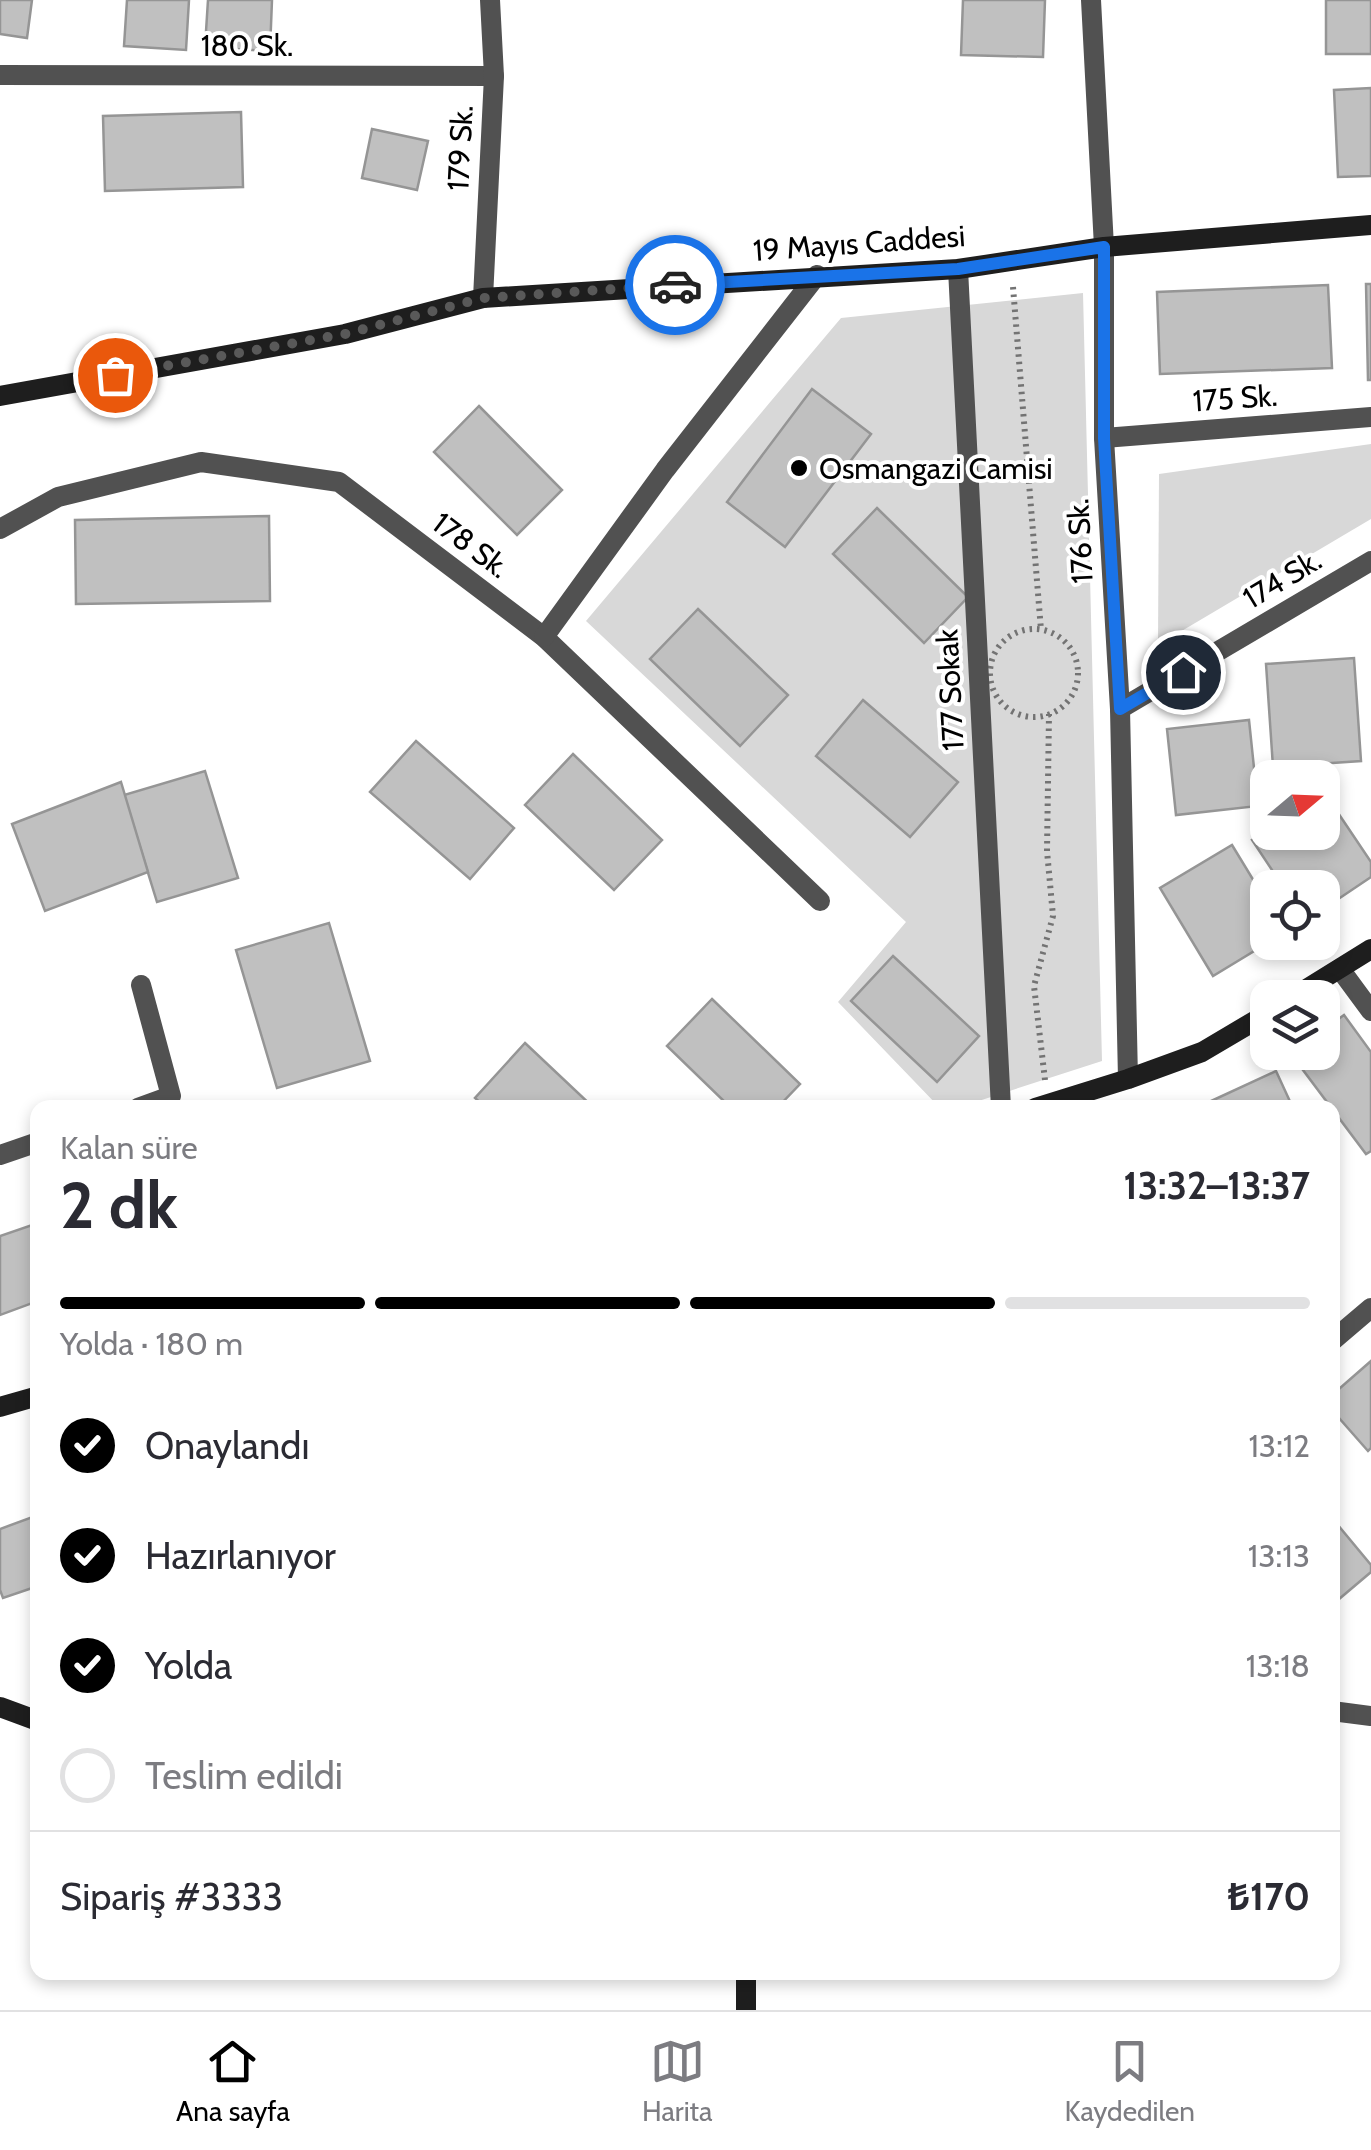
<!DOCTYPE html>
<html lang="tr">
<head>
<meta charset="utf-8">
<style>
	body { margin:0; font-family:Cabin,sans-serif; background:#f2f2f3; color:#2b2b33; height:100vh; display:flex; flex-direction:column; font-size:38px; white-space:nowrap }
	* { box-sizing:border-box; margin:0 }
	p { font-size:32px; color:#7c7c81 }
	.icon { flex:none; width:55px; height:55px; fill:none; stroke:currentColor; stroke-width:2; stroke-linecap:round; stroke-linejoin:round }
	.map { position:relative; flex:1; overflow:hidden }
	.drawer { position:absolute; left:30px; top:1100px; width:1310px; height:880px; display:flex; flex-direction:column; background:#fff; border-radius:20px; box-shadow:0 5px 15px #0003 }
	.drawer>* { flex:none }
	.needle { width:65px; rotate:71deg }
	.fabs { position:absolute; left:1250px; top:760px; display:grid; gap:20px }
	.fabs a { display:grid; place-items:center; width:90px; height:90px; border-radius:20px; background:#fff; box-shadow:0 5px 15px #0003; font-size:50px }
	.pin { position:absolute; display:grid; place-items:center; width:85px; height:85px; color:#fff; margin:-42px; border:5px solid #fff; border-radius:50%; box-shadow:0 2px 10px #0007 }
	.courier { position:absolute; display:grid; place-items:center; width:100px; height:100px; margin:-50px; border:8px solid #1a73e8; border-radius:50%; background:#fff; color:#222; box-shadow:0 2px 12px #0007 }
	.summary em { font-style:normal; font-weight:700 }
	.summary div { display:flex; flex-direction:column-reverse }
	.summary { display:flex; align-items:center; justify-content:space-between; height:170px; padding:0 30px }
	h1 { font-size:65px; font-weight:700; line-height:75px }
	.bar { display:grid; grid-template-columns:repeat(4,1fr); gap:15px 10px; align-content:center; height:120px; padding:0 30px }
	.bar i { height:12px; border-radius:8px; background:#e1e1e2 }
	.bar .selected { background:#000 }
	.bar p { grid-column:span 4 }
	.line { display:flex; align-items:center; gap:25px; padding:0 30px; border-top:2px solid #e1e1e2 }
	.line div { flex:1 }
	ol { padding:0 30px; list-style:none }
	li { display:flex; align-items:center; gap:30px; height:110px }
	li p { margin-inline-start:auto }
	li .icon { padding:10px; border-radius:50%; background:#000; color:#fff; stroke-width:4 }
	li:last-child { color:#7c7c81 }
	li i { width:55px; height:55px; border:5px solid #e1e1e2; border-radius:50% }
	.tab-bar { display:flex; justify-content:space-around; align-items:center; height:140px; border-top:2px solid #e1e1e2; background:#fff; font-size:28px; color:#7c7c81 }
	.tab-bar a { display:grid; justify-items:center; gap:5px }
	.tab-bar .selected { color:#000 }
	.map>svg:first-child { display:block }
	.green { fill:#d8d8d8 }
	.building { fill:#c0c0c0; stroke:#959595; stroke-width:2.5 }
	.lines { fill:none; stroke-linecap:round; stroke-linejoin:round }
	.path { stroke:#737373; stroke-width:6; stroke-dasharray:2.5 5; stroke-linecap:butt }
	.street { stroke:#515151; stroke-width:20 }
	.secondary { stroke:#1e1e1e; stroke-width:20 }
	.done { stroke:#595959; stroke-width:10; stroke-dasharray:0 18 }
	.route { stroke:#1a73e8; stroke-width:12 }
	.poi-dot { fill:#000; stroke:#fff; stroke-width:4 }
	.labels { text-anchor:middle; dominant-baseline:central; stroke-width:8; stroke-linejoin:round; paint-order:stroke }
	.street-label { font-size:30px; fill:#000; stroke:#fff }
	.poi-label { font-size:30px; fill:#000; stroke:#fff; text-anchor:start }
</style>
</head>
<body>
<div class="map">
<svg width="1371" height="2010" viewBox="0 0 1371 2010">
	<rect width="100%" height="100%" fill="#fff"/>
	<g class="green">
		<path d="M1083,293L1102,1061L960,1107H939L838,1002L906,922L586,621L841,318Z"/>
		<path d="M1371,444V519L1158,645L1159,474Z"/>
	</g>
	<g class="building">
		<path d="M0,0H32L27,38L0,34Z"/>
		<path d="M127,0H189L186,50L124,46Z"/>
		<path d="M208,0H272L270,51L205,47Z"/>
		<path d="M963,0H1045L1043,57L961,55Z"/>
		<rect x="1326" y="0" width="45" height="54"/>
		<path d="M1371,88V176L1338,177L1334,90Z"/>
		<path d="M241,112L243,187L105,191L103,116Z"/>
		<path d="M372,129L428,141L417,190L362,178Z"/>
		<path d="M1366,284H1371V380H1368Z"/>
		<path d="M1328,285L1332,368L1160,374L1157,292Z"/>
		<path d="M812,389L871,434L785,547L727,502Z"/>
		<path d="M479,406L562,490L517,535L434,452Z"/>
		<path d="M877,508L968,597L924,643L833,554Z"/>
		<path d="M269,516L270,601L76,604L75,520Z"/>
		<path d="M698,609L788,695L740,746L650,659Z"/>
		<path d="M1354,658L1361,761L1273,767L1266,664Z"/>
		<path d="M863,700L958,782L910,837L816,756Z"/>
		<path d="M1249,720L1258,806L1176,815L1167,729Z"/>
		<path d="M416,741L514,828L470,879L370,792Z"/>
		<path d="M573,754L662,840L614,890L525,805Z"/>
		<path d="M205,771L238,878L157,902L124,795Z"/>
		<path d="M121,782L148,872L45,911L12,824Z"/>
		<path d="M1324,792L1371,862V877L1322,910V888H1284L1252,840L1268,830V832H1322Z"/>
		<path d="M1232,845L1268,904L1269,942L1213,976L1160,888Z"/>
		<path d="M329,923L370,1061L277,1088L236,950Z"/>
		<path d="M893,956L979,1036L937,1082L851,1001Z"/>
		<path d="M712,999L800,1084L777,1108H731L667,1046Z"/>
		<path d="M1344,1015L1371,1052V1151L1366,1154L1291,1054L1322,1052V1031Z"/>
		<path d="M525,1043L594,1108H486L475,1098Z"/>
		<path d="M1276,1071L1293,1108H1196Z"/>
		<path d="M38,1223V1301L0,1315V1236Z"/>
		<path d="M1371,1361V1448L1368,1451L1332,1410V1395Z"/>
		<path d="M38,1515V1586L3,1598L0,1590V1529Z"/>
		<path d="M1337,1524L1371,1565V1572L1332,1605V1528Z"/>
	</g>
	<g class="lines">
		<g class="path">
			<path d="M1013,287L1041,630"/>
			<circle cx="1034" cy="673" r="44"/>
			<path d="M1045,1080L1034,986L1053,916L1047,851L1049,714"/>
		</g>
		<g class="street">
			<path d="M1091,0L1104,247V438L1120,709L1128,1079"/>
			<path d="M0,75L494,76"/>
			<path d="M958,269L1001,1108"/>
			<path d="M483,298L494,76L490,0"/>
			<path d="M1104,438L1371,417"/>
			<path d="M0,529L58,497L201,462L339,482L544,637L820,901"/>
			<path d="M544,637L665,470L817,275"/>
			<path d="M1120,709L1371,561"/>
			<path d="M1340,969L1371,1011"/>
			<path d="M138,1108L171,1096L141,985"/>
			<path d="M0,1155L38,1142"/>
			<path d="M1332,1341L1371,1308"/>
			<path d="M1332,1711L1371,1716"/>
		</g>
		<g class="secondary">
			<path d="M0,396L345,334L483,298L958,269L1104,247L1371,225"/>
			<path d="M1292,998L1371,949"/>
			<path d="M1035,1108L1128,1079L1202,1052L1268,1013"/>
			<path d="M0,1407L38,1396"/>
			<path d="M0,1707L38,1721"/>
			<path d="M746,2010V1972"/>
		</g>
	</g>
	<g class="lines">
		<path class="done" d="M115,375L345,334L483,298L675,285"/>
		<path class="route" d="M675,285L958,269L1104,247V438L1120,709L1183,672"/>
	</g>
	<circle class="poi-dot" cx="799" cy="468" r="10"/>
	<g class="labels">
		<g class="street-label">
			<text x="247" y="45">180 Sk.</text>
			<text transform="translate(460 148) rotate(-87)">179 Sk.</text>
			<text transform="translate(859 243) rotate(-4)">19 Mayıs Caddesi</text>
			<text transform="translate(1235 398) rotate(-4)">175 Sk.</text>
			<text transform="translate(1080 541) rotate(-93)">176 Sk.</text>
			<text transform="translate(471 545) rotate(37)">178 Sk.</text>
			<text transform="translate(1282 579) rotate(-31)">174 Sk.</text>
			<text transform="translate(950 690) rotate(-93)">177 Sokak</text>
		</g>
		<g class="poi-label">
			<text x="819" y="468">Osmangazi Camisi</text>
		</g>
	</g>
</svg>
<div class="fabs">
<a><svg class="needle" viewBox="-14 -14 28 28"><path d="M0-13l5 13h-10z" fill="#e53935"/><path d="M0 13l5-13h-10z" fill="#7c7c81"/></svg></a>
<a><svg class="icon" aria-label="locate" viewBox="0 0 24 24"><circle cx="12" cy="12" r="6"/><path d="M12 2v4M12 18v4M2 12h4M18 12h4"/></svg></a>
<a><svg class="icon" aria-label="layers" viewBox="0 0 24 24"><path d="M12 4l9 5-9 5-9-5zM3 14l9 5 9-5"/></svg></a>
</div>
<div class="pin" style="left:115px;top:375px;background:#ea580c"><svg class="icon" aria-label="bag" viewBox="0 0 24 24"><path d="M5 8h14l-1 12H6zM9 8a3 3 0 0 1 6 0"/></svg></div>
<div class="pin" style="left:1183px;top:672px;background:#1f2937"><svg class="icon" aria-label="home" viewBox="0 0 24 24"><path d="M3 11l9-7 9 7M6 9v11h12V9"/></svg></div>
<div class="courier" style="left:675px;top:285px"><svg class="icon" aria-label="car" viewBox="0 0 24 24"><path d="M5 17H2v-5l4-1 3-4h7l3 4 3 1v5h-3M9 17h6M6 11h13"/><circle cx="7" cy="17" r="2"/><circle cx="17" cy="17" r="2"/></svg></div>
<section class="drawer">
<div class="summary"><div><h1>2 dk</h1><p>Kalan süre</p></div><em>13:32–13:37</em></div>
<div class="bar"><i class="selected"></i><i class="selected"></i><i class="selected"></i><i></i><p>Yolda · 180 m</p></div>
<ol>
<li><svg class="icon" aria-label="check" viewBox="0 0 24 24"><path d="M5 12l5 5 9-10"/></svg>Onaylandı<p>13:12</p></li>
<li><svg class="icon" aria-label="check" viewBox="0 0 24 24"><path d="M5 12l5 5 9-10"/></svg>Hazırlanıyor<p>13:13</p></li>
<li><svg class="icon" aria-label="check" viewBox="0 0 24 24"><path d="M5 12l5 5 9-10"/></svg>Yolda<p>13:18</p></li>
<li><i></i>Teslim edildi</li>
</ol>
<div class="line" style="height:130px"><div>Sipariş #3333</div><b>₺170</b></div>
</section>
</div>
<nav class="tab-bar">
<a class="selected"><svg class="icon" aria-label="home" viewBox="0 0 24 24"><path d="M3 11l9-7 9 7M6 9v11h12V9"/></svg>Ana sayfa</a>
<a><svg class="icon" aria-label="map" viewBox="0 0 24 24"><path d="M3 6l6-2 6 2 6-2v14l-6 2-6-2-6 2zM9 4v14M15 6v14"/></svg>Harita</a>
<a><svg class="icon" aria-label="saved" viewBox="0 0 24 24"><path d="M7 4h10v16l-5-4-5 4z"/></svg>Kaydedilen</a>
</nav>
</body>
</html>
